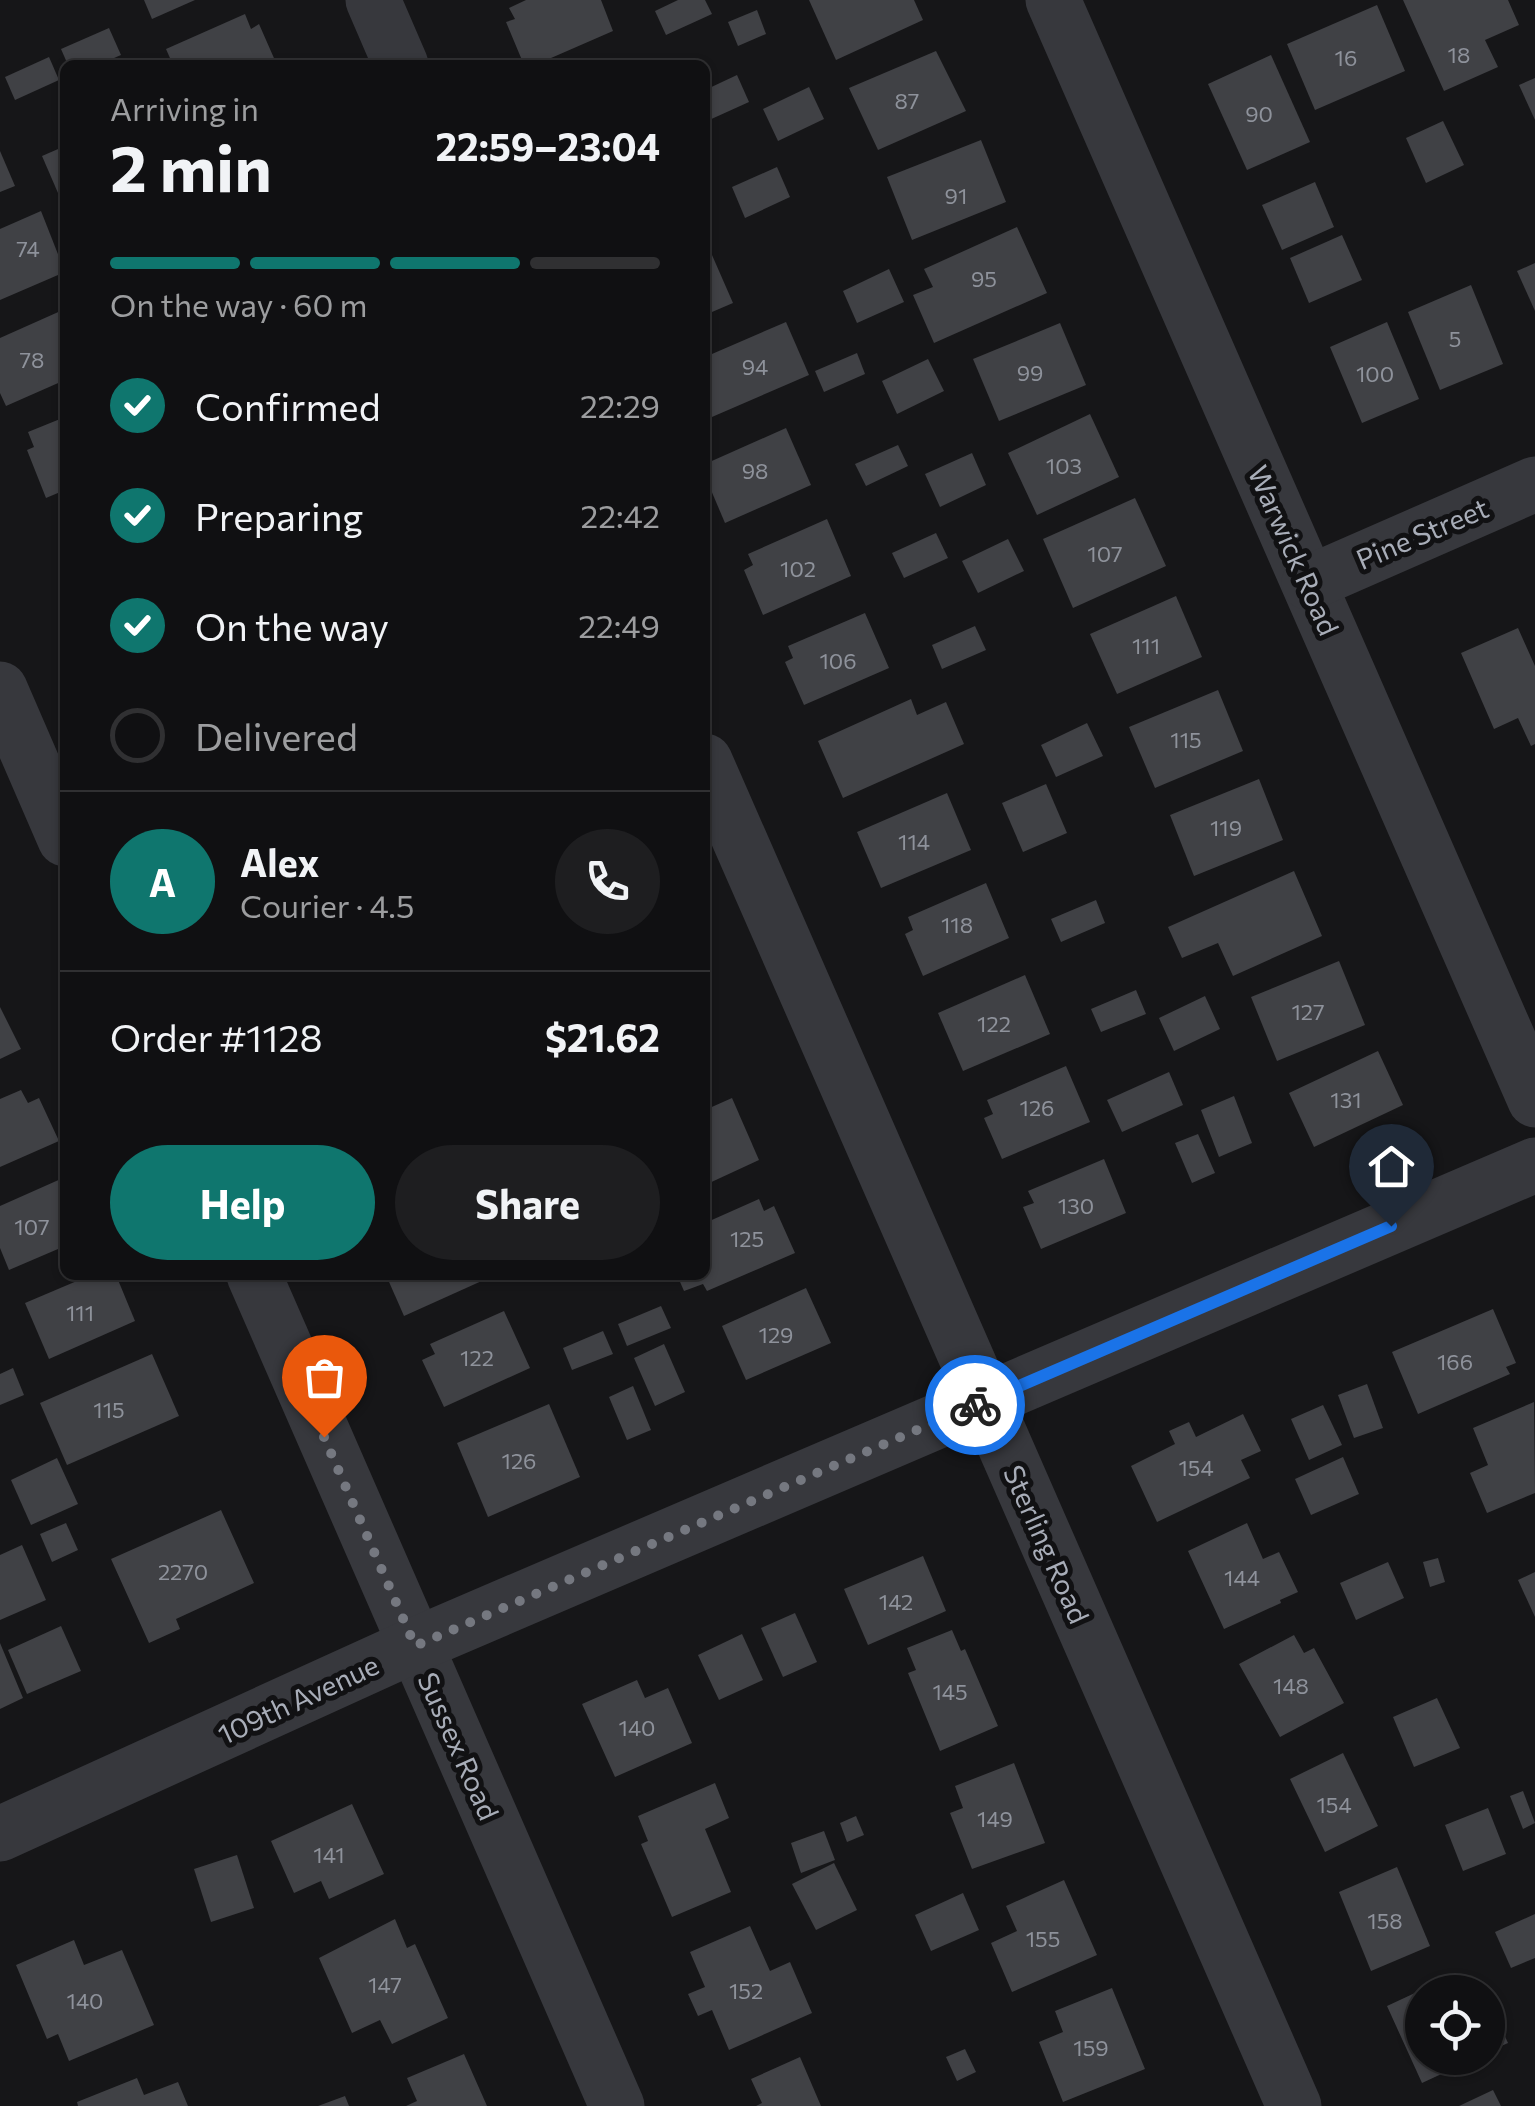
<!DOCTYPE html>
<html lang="en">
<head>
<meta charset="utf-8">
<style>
	body { margin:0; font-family:Commissioner,sans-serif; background:#1e1e20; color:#f1f3f6; height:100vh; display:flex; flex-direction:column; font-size:38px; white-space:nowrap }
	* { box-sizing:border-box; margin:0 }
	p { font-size:32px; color:#9c9d9f }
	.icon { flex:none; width:55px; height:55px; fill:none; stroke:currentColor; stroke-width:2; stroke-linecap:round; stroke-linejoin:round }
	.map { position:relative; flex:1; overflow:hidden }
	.sheet { position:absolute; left:60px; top:60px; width:650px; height:1220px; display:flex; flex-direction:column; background:#101012; border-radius:15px; box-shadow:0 2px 8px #0004,0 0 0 2px #303032 }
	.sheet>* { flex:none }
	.controls { position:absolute; left:1405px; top:1975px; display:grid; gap:20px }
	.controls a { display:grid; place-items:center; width:100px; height:100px; border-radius:50%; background:#101012; box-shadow:0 2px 8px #0004,0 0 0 2px #303032; font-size:50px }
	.pin { position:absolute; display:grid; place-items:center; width:85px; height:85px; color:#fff; margin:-102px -42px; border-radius:50% 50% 50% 0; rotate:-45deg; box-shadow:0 0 10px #0007 }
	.pin .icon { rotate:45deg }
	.courier { position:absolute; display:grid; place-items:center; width:100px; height:100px; margin:-50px; border:8px solid #1a73e8; border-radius:50%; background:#fff; color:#222; box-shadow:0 2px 12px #0007 }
	.head em { font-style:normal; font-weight:700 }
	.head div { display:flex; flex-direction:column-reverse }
	.head { display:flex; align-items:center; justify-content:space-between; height:170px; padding:0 50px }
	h1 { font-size:65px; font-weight:700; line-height:75px }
	.bar { display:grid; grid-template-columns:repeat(4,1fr); gap:15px 10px; align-content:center; height:120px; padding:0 50px }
	.bar i { height:12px; border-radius:8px; background:#303032 }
	.bar .selected { background:#0f766e }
	.bar p { grid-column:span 4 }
	.line { display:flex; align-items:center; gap:25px; padding:0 50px; border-top:2px solid #303032 }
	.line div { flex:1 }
	.round { display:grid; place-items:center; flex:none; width:105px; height:105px; border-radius:52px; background:#1e1e20 }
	ol { padding:0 50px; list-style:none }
	li { display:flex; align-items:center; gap:30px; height:110px }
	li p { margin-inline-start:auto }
	li .icon { padding:10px; border-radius:50%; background:#0f766e; color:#fff; stroke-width:4 }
	li:last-child { color:#9c9d9f }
	li i { width:55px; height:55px; border:5px solid #303032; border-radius:50% }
	.primary-button { display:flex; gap:20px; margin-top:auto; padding:20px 50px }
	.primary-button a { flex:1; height:115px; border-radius:60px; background:#0f766e; color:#fff; font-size:40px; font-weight:700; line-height:115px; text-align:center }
	.primary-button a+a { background:#1e1e20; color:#f1f3f6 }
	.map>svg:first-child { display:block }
	.building { fill:#404145 }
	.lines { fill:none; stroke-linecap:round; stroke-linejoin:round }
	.street { stroke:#37383d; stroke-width:55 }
	.done { stroke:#757880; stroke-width:10; stroke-dasharray:0 18 }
	.route { stroke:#1a73e8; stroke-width:12 }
	.labels { text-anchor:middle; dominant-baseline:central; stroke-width:10; stroke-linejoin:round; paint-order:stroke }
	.number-label { font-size:22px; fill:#8e929b }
	.street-label { font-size:28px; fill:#a8adb8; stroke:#111113 }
</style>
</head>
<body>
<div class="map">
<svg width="1535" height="2106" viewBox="0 0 1535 2106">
	<rect width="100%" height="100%" fill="#161618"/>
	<g class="building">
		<path d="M144,0H195L152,19Z"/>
		<path d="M526,0H601L613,31L535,65H524L506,22L515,19L509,8Z"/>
		<path d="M678,0H705L712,14L666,35L655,11Z"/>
		<path d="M809,0H914L923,20L836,60Z"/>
		<path d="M1403,0H1508L1519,25L1485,40L1498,67L1444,91Z"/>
		<path d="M1377,5L1405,71L1315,110L1287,44Z"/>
		<path d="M757,10L766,34L738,46L728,22Z"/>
		<path d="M245,14L251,29L259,24L277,65H173L166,49Z"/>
		<path d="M109,28L121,55L98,65H68L61,49Z"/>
		<path d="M936,51L966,111L878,150L849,88Z"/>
		<path d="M1271,55L1310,142L1247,170L1208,84Z"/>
		<path d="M49,57L59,80L15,100L5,77Z"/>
		<path d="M737,75L749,102L707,121L705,90Z"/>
		<path d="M1535,78V120L1519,85Z"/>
		<path d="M809,87L824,119L778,141L763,109Z"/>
		<path d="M1443,121L1464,165L1426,183L1406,138Z"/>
		<path d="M981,140L1006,202L912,240L887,177Z"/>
		<path d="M65,146V190L58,193L42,156Z"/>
		<path d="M0,151L15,186L0,192Z"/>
		<path d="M777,167L790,197L745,218L732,187Z"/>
		<path d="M1315,182L1334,227L1282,250L1262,205Z"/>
		<path d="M41,211L65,272L0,300V229Z"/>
		<path d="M1017,227L1047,293L934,343L913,295L933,287L924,269Z"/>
		<path d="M1342,235L1362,280L1309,303L1290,258Z"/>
		<path d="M705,239L733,303L705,315Z"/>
		<path d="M1535,263V311L1517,271Z"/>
		<path d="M889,269L904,302L857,323L843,291Z"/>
		<path d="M1471,285L1503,364L1440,390L1408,312Z"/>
		<path d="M65,309V380L6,406L0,393V338Z"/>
		<path d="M786,322L809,375L705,420V357Z"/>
		<path d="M1387,322L1419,399L1362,423L1330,347Z"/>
		<path d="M1060,323L1086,385L999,421L973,359Z"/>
		<path d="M857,353L865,374L824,392L815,371Z"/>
		<path d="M928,359L944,391L897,414L882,381Z"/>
		<path d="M1090,414L1119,477L1037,515L1008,453Z"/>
		<path d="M65,417V490L46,498L27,450L34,447L28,432Z"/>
		<path d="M786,428L811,485L725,523L705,476V464Z"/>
		<path d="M898,445L908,466L866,486L855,464Z"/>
		<path d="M972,453L986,485L940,507L925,474Z"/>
		<path d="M1135,498L1166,566L1073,608L1043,539Z"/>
		<path d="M827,519L851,576L763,615L744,570L753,565L748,554Z"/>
		<path d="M936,533L948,558L904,578L892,553Z"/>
		<path d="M1008,539L1024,571L978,593L962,561Z"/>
		<path d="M1176,596L1202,657L1117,694L1090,634Z"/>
		<path d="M865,613L889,668L804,705L785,662L793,658L788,646Z"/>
		<path d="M975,626L986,650L942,669L932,645Z"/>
		<path d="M1518,628L1535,666V744L1531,746L1518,718L1494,729L1461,653Z"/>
		<path d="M1218,690L1243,751L1155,788L1129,727Z"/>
		<path d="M911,699L917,715L946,702L964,744L843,798L818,741Z"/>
		<path d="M1087,723L1103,756L1056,777L1041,745Z"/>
		<path d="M1259,779L1283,840L1194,876L1170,815Z"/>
		<path d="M1046,784L1067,833L1023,852L1002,803Z"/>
		<path d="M947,793L971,850L881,888L857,832Z"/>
		<path d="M1294,871L1322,936L1233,976L1218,943L1182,958L1168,927Z"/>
		<path d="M986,883L1009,938L923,976L905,934L913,930L908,917Z"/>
		<path d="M1096,900L1105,923L1061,942L1051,919Z"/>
		<path d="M1339,961L1365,1025L1277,1061L1251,997Z"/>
		<path d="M1025,975L1050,1034L963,1071L938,1013Z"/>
		<path d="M1136,990L1146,1014L1101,1032L1091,1009Z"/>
		<path d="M1205,996L1220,1029L1174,1051L1159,1018Z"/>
		<path d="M0,1007L21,1049L0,1059Z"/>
		<path d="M1378,1051L1403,1105L1314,1147L1289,1093Z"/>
		<path d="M1066,1066L1090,1122L1002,1159L984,1118L993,1114L987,1100Z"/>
		<path d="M1169,1072L1183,1105L1122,1132L1107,1100Z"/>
		<path d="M21,1090L28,1103L39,1098L59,1141L0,1167V1099Z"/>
		<path d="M1234,1096L1252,1143L1219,1157L1201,1110Z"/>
		<path d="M732,1098L759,1160L705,1185V1110Z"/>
		<path d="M1198,1134L1215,1173L1192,1183L1175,1143Z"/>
		<path d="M1104,1159L1126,1213L1041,1249L1023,1207L1034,1203L1028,1191Z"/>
		<path d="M63,1178L65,1246L9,1270L0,1248V1206Z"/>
		<path d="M759,1199L764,1211L774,1206L795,1253L707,1291L703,1284L684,1291L677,1275H705V1223Z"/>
		<path d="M91,1275H116L135,1321L49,1359L25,1303Z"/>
		<path d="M386,1275H495L404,1316Z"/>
		<path d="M806,1288L831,1343L746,1380L722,1326Z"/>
		<path d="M661,1306L671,1328L627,1346L618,1324Z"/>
		<path d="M1493,1309L1516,1363L1506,1367L1510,1374L1418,1414L1392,1352Z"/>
		<path d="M504,1311L530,1368L444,1407L422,1360L435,1354L430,1344Z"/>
		<path d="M603,1331L613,1354L572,1370L563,1348Z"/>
		<path d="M664,1344L685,1392L655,1406L634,1358Z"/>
		<path d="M152,1354L179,1416L67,1465L40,1403Z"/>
		<path d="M13,1368L24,1395L0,1405V1374Z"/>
		<path d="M1367,1384L1383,1428L1354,1438L1338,1395Z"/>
		<path d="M633,1386L651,1430L627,1440L609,1397Z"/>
		<path d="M1534,1402L1535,1493L1487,1513L1470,1473L1488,1465L1473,1428Z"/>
		<path d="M549,1404L580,1477L488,1517L457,1443Z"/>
		<path d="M1323,1405L1342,1445L1309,1460L1291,1419Z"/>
		<path d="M1243,1414L1261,1451L1241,1460L1250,1478L1157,1522L1131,1466L1175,1444L1169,1431L1189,1422L1196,1437Z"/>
		<path d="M1343,1457L1359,1494L1311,1515L1295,1479Z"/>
		<path d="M57,1458L78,1504L31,1525L11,1480Z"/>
		<path d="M221,1510L254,1583L176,1619L180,1629L149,1643L111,1559Z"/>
		<path d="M66,1523L78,1550L52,1562L40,1534Z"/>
		<path d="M1247,1523L1263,1559L1279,1552L1298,1592L1280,1600L1281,1603L1224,1629L1188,1551Z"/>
		<path d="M22,1545L46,1600L0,1620V1555Z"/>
		<path d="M923,1556L946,1611L868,1645L844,1589Z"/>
		<path d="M1438,1558L1445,1582L1430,1587L1423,1562Z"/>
		<path d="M1388,1562L1404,1598L1356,1620L1340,1583Z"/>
		<path d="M1535,1572V1617L1518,1580Z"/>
		<path d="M795,1613L817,1662L783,1677L761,1628Z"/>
		<path d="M61,1626L81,1671L27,1694L8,1650Z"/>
		<path d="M952,1630L961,1651L965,1649L998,1726L940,1751L908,1673L916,1670L907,1648Z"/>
		<path d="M742,1634L763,1680L719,1700L698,1655Z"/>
		<path d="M1294,1635L1304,1653L1314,1648L1344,1703L1280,1737L1239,1664Z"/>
		<path d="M0,1643L23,1698L0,1709Z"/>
		<path d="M637,1680L645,1698L668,1688L692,1743L615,1777L582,1704Z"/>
		<path d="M1437,1698L1460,1748L1414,1767L1393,1717Z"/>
		<path d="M1343,1753L1378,1826L1325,1852L1290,1779Z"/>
		<path d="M1014,1763L1045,1843L972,1869L950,1813L963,1808L955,1786Z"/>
		<path d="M715,1783L729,1818L705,1829L731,1892L672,1917L641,1844L648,1841L638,1816Z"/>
		<path d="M1523,1791L1535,1823L1523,1829L1510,1796Z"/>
		<path d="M352,1804L384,1874L329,1899L321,1881L294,1893L271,1841Z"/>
		<path d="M1488,1808L1506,1854L1463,1871L1445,1825Z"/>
		<path d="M856,1816L864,1835L847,1842L840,1823Z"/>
		<path d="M824,1831L835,1860L801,1873L791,1843Z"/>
		<path d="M237,1855L254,1908L211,1922L194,1869Z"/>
		<path d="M834,1863L857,1910L816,1930L792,1884Z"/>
		<path d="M1397,1867L1430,1946L1371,1971L1339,1892Z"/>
		<path d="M1064,1880L1097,1955L1012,1992L991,1943L1017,1931L1006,1906Z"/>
		<path d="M963,1893L979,1930L931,1951L915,1915Z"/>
		<path d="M1535,1914V1958L1511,1968L1495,1932Z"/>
		<path d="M395,1919L407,1948L415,1944L448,2018L392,2044L380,2020L352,2033L319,1958Z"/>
		<path d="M750,1926L770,1971L790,1962L812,2013L729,2050L712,2010L698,2016L688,1994L705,1987L690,1952Z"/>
		<path d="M74,1940L84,1965L122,1950L154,2025L69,2061L58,2034L47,2039L16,1965Z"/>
		<path d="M1445,1979L1451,1992H1422V2058H1476L1422,2083L1387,2006Z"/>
		<path d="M1112,1988L1145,2069L1063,2102L1039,2042L1063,2032L1055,2011Z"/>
		<path d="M1491,2006L1508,2043L1488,2052V2007Z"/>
		<path d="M965,2049L976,2072L957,2081L946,2057Z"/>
		<path d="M464,2054L487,2106H406L417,2101L407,2078Z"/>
		<path d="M800,2057L821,2106H756L762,2103L751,2079Z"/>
		<path d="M137,2078L144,2095L178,2082L188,2106H78L77,2102Z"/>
		<path d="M1493,2090L1501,2106H1459Z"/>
		<path d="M345,2096L349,2106H318Z"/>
	</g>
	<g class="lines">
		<g class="street">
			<path d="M373,0L401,65"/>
			<path d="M1053,0L1535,1100"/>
			<path d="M1309,583L1535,484"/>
			<path d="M0,689L65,839"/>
			<path d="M705,761L1294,2106"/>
			<path d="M254,1275L617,2106"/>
			<path d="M0,1834L415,1645L1535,1165"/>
		</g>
	</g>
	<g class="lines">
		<path class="done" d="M324,1437L415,1646L975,1405"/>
		<path class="route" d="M975,1405L1391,1226"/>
	</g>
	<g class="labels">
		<g class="number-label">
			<text x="1459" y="54">18</text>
			<text x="1346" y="57">16</text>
			<text x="907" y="100">87</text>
			<text x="1259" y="113">90</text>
			<text x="956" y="195">91</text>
			<text x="28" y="248">74</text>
			<text x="984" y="278">95</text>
			<text x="1455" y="338">5</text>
			<text x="32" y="359">78</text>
			<text x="755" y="366">94</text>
			<text x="1030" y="372">99</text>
			<text x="1375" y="373">100</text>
			<text x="1064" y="465">103</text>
			<text x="755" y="470">98</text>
			<text x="1105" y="553">107</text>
			<text x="798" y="568">102</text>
			<text x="1146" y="645">111</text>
			<text x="838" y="660">106</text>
			<text x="1186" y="739">115</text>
			<text x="1226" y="827">119</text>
			<text x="914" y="841">114</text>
			<text x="957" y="924">118</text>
			<text x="1308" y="1011">127</text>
			<text x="994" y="1023">122</text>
			<text x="1346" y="1099">131</text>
			<text x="1037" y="1107">126</text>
			<text x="1076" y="1205">130</text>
			<text x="32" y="1226">107</text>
			<text x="747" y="1238">125</text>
			<text x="80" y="1312">111</text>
			<text x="776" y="1334">129</text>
			<text x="477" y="1357">122</text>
			<text x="1455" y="1361">166</text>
			<text x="109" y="1409">115</text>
			<text x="519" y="1460">126</text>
			<text x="1196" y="1467">154</text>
			<text x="183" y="1571">2270</text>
			<text x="1242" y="1577">144</text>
			<text x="896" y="1601">142</text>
			<text x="1291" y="1685">148</text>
			<text x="950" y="1691">145</text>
			<text x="637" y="1727">140</text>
			<text x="1334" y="1804">154</text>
			<text x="995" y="1818">149</text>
			<text x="329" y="1854">141</text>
			<text x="1385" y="1920">158</text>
			<text x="1043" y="1938">155</text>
			<text x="385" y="1984">147</text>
			<text x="746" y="1990">152</text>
			<text x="85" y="2000">140</text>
			<text x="1091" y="2047">159</text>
		</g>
		<g class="street-label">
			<text transform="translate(1422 533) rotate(-23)">Pine Street</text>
			<text transform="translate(1294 550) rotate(66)">Warwick Road</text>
			<text transform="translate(1047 1544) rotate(66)">Sterling Road</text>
			<text transform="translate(298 1699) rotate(-25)">109th Avenue</text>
			<text transform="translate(459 1746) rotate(66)">Sussex Road</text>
		</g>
	</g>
</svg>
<div class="controls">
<a><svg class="icon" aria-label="locate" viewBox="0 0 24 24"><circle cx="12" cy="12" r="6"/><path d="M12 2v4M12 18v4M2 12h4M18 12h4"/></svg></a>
</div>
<div class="pin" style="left:324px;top:1437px;background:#ea580c"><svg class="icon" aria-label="bag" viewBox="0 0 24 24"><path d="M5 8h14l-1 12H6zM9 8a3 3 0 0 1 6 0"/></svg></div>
<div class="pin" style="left:1391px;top:1226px;background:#1f2937"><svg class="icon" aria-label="home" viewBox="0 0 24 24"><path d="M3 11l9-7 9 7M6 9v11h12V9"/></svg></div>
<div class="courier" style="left:975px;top:1405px"><svg class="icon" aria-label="bike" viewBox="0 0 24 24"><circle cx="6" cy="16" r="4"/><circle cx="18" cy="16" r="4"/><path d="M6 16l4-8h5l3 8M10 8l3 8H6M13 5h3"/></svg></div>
<section class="sheet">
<div class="head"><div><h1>2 min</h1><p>Arriving in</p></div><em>22:59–23:04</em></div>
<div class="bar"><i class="selected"></i><i class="selected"></i><i class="selected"></i><i></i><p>On the way · 60 m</p></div>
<ol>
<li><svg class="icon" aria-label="check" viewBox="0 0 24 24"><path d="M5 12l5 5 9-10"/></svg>Confirmed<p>22:29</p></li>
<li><svg class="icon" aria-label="check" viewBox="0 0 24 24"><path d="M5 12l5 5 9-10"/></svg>Preparing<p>22:42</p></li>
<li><svg class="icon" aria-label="check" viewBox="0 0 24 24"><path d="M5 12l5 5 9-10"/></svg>On the way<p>22:49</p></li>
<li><i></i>Delivered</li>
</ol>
<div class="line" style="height:180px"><b class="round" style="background:#0f766e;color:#fff">A</b><div><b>Alex</b><p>Courier · 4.5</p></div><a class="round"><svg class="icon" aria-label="phone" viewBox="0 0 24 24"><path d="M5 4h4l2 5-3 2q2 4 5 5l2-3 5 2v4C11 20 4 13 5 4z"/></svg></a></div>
<div class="line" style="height:130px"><div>Order #1128</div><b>$21.62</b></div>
<div class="primary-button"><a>Help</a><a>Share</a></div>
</section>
</div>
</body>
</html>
